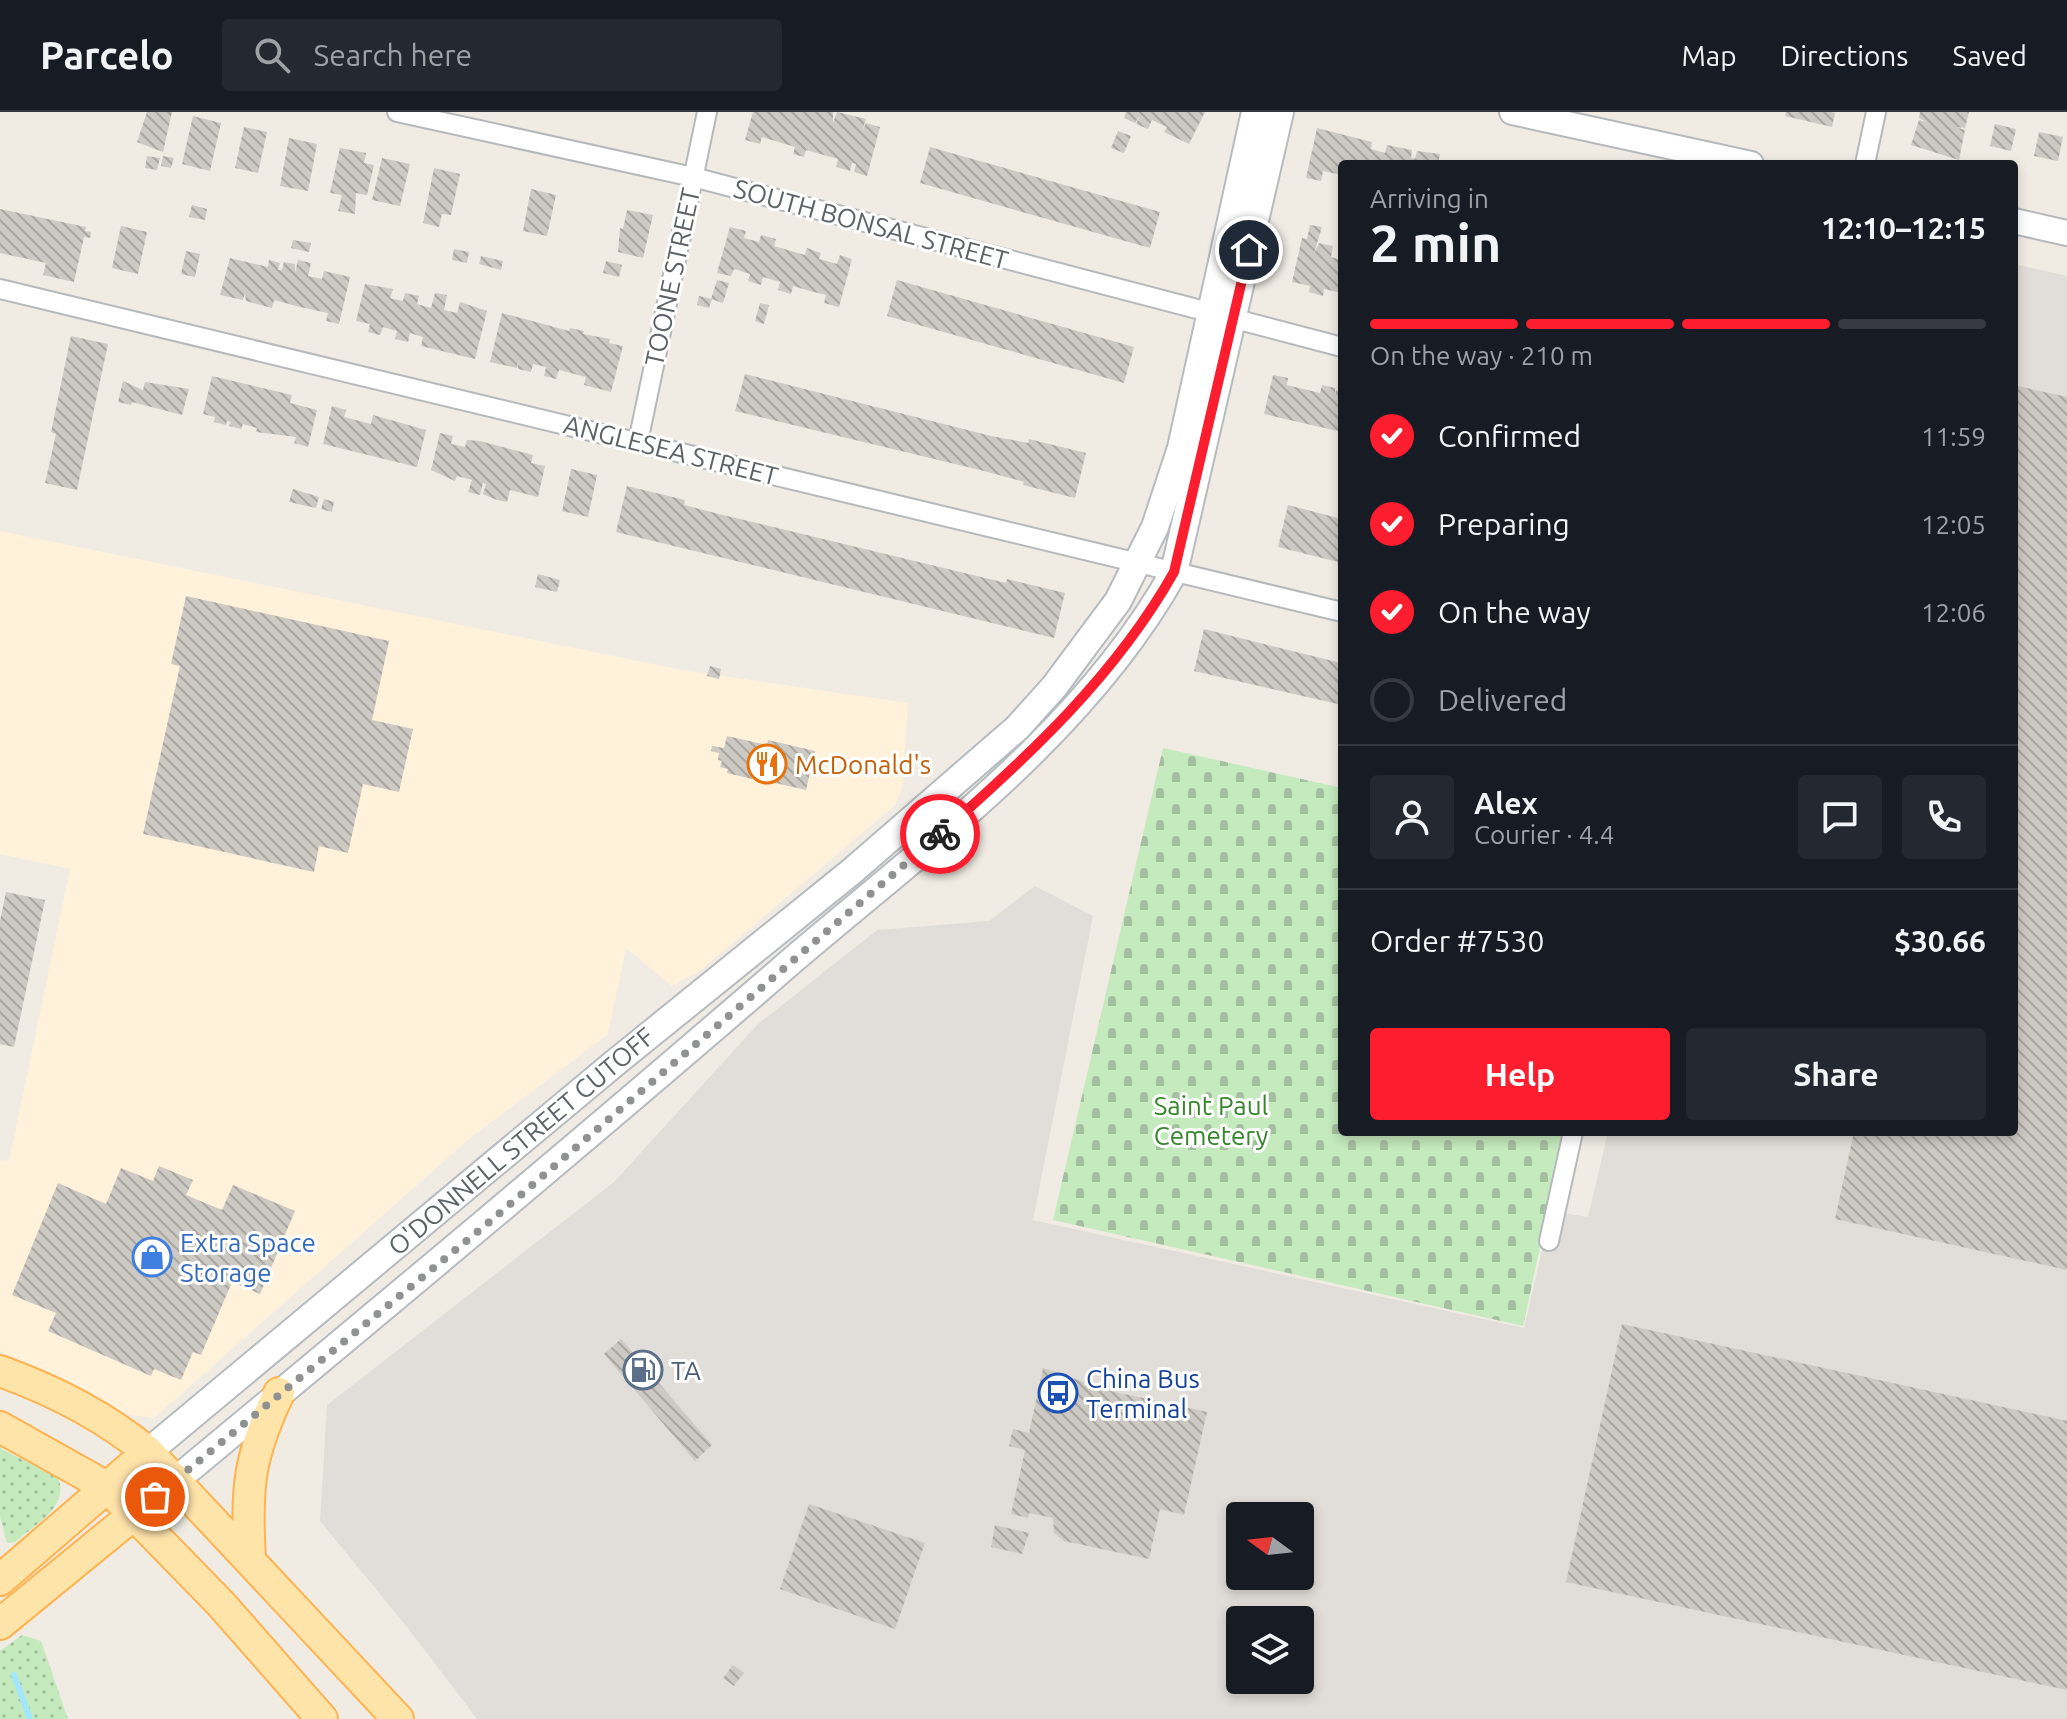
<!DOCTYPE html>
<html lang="en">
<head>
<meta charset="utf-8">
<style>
	body { margin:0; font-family:Ubuntu,sans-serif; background:#242831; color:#f1f3f6; height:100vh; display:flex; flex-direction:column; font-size:30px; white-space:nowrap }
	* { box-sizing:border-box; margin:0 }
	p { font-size:26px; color:#9ea1a6 }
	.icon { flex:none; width:44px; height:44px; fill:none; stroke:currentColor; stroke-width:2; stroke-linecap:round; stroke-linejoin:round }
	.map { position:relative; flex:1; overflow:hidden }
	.side { position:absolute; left:1338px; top:48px; width:680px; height:976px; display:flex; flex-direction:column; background:#171b24; border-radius:8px; box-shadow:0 4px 12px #0003 }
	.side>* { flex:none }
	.needle { width:52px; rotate:285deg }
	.buttons { position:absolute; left:1226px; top:1390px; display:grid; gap:16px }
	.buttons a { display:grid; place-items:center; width:88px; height:88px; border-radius:8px; background:#171b24; box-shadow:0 4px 12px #0003; font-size:40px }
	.pin { position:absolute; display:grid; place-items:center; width:68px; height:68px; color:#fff; margin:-34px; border:4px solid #fff; border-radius:50%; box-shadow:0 2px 8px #0007 }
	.courier { position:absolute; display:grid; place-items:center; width:80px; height:80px; margin:-40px; border:6px solid #fc1e2f; border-radius:50%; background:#fff; color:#222; box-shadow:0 2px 10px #0007 }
	.head em { font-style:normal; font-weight:700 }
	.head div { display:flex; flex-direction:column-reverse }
	.head { display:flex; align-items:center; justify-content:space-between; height:136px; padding:0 32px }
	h1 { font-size:52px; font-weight:700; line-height:60px }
	.bar { display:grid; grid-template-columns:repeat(4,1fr); gap:12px 8px; align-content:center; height:96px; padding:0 32px }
	.bar i { height:10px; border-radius:6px; background:#363941 }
	.bar .selected { background:#fc1e2f }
	.bar p { grid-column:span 4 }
	.line { display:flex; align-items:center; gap:20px; padding:0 32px; border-top:2px solid #363941 }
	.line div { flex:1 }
	.round { display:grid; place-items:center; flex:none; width:84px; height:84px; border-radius:8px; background:#242831 }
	ol { padding:0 32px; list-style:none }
	li { display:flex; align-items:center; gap:24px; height:88px }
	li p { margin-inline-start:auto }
	li .icon { padding:8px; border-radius:50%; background:#fc1e2f; color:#fff; stroke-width:4 }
	li:last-child { color:#9ea1a6 }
	li i { width:44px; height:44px; border:4px solid #363941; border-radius:50% }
	.cta { display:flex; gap:16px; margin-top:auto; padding:16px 32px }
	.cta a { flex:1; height:92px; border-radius:8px; background:#fc1e2f; color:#fff; font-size:32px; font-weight:700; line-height:92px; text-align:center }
	.cta a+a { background:#242831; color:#f1f3f6 }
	header { display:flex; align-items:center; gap:48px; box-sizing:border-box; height:112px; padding:0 40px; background:#171b24; border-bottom:2px solid #363941 }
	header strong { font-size:38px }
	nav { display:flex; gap:44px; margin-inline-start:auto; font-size:28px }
	.search { width:560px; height:72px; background:#242831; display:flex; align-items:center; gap:20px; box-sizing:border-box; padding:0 28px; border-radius:8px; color:#9ea1a6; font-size:30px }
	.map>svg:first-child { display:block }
	.commercial { fill:#fff1da }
	.industrial { fill:#e1ded9; fill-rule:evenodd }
	.grass { fill:url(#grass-dots) }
	.cemetery { fill:url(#cemetery-stones) }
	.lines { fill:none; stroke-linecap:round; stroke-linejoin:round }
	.stream { stroke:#a5e6ff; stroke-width:6 }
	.building { fill:url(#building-back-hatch) }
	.minor-casing { stroke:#b5b9bc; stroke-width:22 }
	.tertiary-casing { stroke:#b5b9bc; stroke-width:28 }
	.secondary-casing { stroke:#b6bbc0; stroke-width:30 }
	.primary-casing { stroke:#ffb24e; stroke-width:34 }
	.minor { stroke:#fff; stroke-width:18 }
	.tertiary { stroke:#fff; stroke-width:24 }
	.secondary { stroke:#fff; stroke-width:26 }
	.primary { stroke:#ffe4aa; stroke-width:30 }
	.done { stroke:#909292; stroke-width:8; stroke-dasharray:0 14.4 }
	.route { stroke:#fc1e2f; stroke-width:10 }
	.labels { text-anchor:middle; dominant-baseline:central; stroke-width:6; stroke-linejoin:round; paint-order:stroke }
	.street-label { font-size:26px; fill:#5c6266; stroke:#fff }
	.food-label { font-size:26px; fill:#c56008; stroke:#fff; text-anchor:start }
	.park-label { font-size:26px; fill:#35862b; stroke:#fff }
	.shop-label { font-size:26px; fill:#366cbe; stroke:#fff; text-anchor:start }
	.service-label { font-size:26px; fill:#4e5e75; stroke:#fff; text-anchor:start }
	.transit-label { font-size:26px; fill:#164399; stroke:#fff; text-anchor:start }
</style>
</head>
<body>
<header>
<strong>Parcelo</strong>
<div class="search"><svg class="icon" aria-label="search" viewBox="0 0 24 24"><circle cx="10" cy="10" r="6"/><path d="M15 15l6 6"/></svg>Search here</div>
<nav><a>Map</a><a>Directions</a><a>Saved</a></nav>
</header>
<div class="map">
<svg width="2067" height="1607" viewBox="0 0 2067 1607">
	<defs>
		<pattern id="grass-dots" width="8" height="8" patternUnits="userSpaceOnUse" patternTransform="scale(2)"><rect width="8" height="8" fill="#c5eabe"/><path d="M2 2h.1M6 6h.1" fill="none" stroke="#a3c19e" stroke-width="1.8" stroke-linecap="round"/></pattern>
		<pattern id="cemetery-stones" width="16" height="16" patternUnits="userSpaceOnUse" patternTransform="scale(2)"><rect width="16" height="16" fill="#c5eabe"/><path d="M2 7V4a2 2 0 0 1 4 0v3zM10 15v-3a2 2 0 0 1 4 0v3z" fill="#a3c19e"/></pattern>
		<pattern id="building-back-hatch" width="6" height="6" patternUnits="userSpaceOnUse" patternTransform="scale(2)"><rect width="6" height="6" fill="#cdc9c3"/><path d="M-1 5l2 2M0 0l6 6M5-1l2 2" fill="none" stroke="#aaa7a2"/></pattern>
	</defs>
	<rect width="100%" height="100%" fill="#f0ece4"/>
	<path class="commercial" d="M0,419L682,558L908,591L902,677L895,693L701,858L672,874L626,836L608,922L470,1026L154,1306L130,1303L0,1239V1048L9,1049L70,757L0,742Z"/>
	<path class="industrial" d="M2014,152L2067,164V1607H477L407,1515L320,1409L327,1293L614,1070L757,913L877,818L989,809L1035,774L1093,804L1033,1108L1524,1216L1551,1099L1588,1105L1608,1020H2014ZM1240,1404H1300V1464H1240ZM1240,1508H1300V1568H1240Z"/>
	<g class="grass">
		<path d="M0,1336L58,1366C70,1395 34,1413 15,1430L7,1431L0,1405Z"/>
		<path d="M22,1523L41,1529L68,1607H0V1539Z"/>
	</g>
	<path class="cemetery" d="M1163,636L1342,676V1020H1565L1523,1214L1053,1108Z"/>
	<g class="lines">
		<path class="stream" d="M14,1563L30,1607"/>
	</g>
	<g class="building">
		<path d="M147,0H172L163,40L137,30Z"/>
		<path d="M753,0H833V11L837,0L866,7L862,19L866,11L880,15L867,64L854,60L856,52L852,51L850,59L836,55L838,47L806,38L804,45L793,42L795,35L762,25L760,32L745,28Z"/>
		<path d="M1126,0H1205L1189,32L1164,20L1167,15L1152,8L1148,17L1136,12L1140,3L1135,11L1124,6Z"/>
		<path d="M1786,0H1832L1835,1L1832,15L1785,4Z"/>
		<path d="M1920,0H1969L1965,16L1956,15L1965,18L1959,48L1911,33L1919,8L1926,10L1919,6Z"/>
		<path d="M193,4L221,11L210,59L182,52Z"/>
		<path d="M1995,12L2016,17L2011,39L1990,34Z"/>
		<path d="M244,15L267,20L258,61L235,56Z"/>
		<path d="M1317,16L1372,30L1371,37L1385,41L1387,33L1412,38L1411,46L1415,47L1417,39L1440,42L1438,52H1342V63L1323,59L1321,69L1306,66Z"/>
		<path d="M1118,19L1131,24L1124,41L1111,36Z"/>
		<path d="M2039,20L2063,25L2058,49L2034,44Z"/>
		<path d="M289,26L317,32L308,79L280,74Z"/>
		<path d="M930,35L1160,100L1150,136L920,71Z"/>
		<path d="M340,36L366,41L364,51L374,53L367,83L356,81L355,102L338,99L342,83L330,81Z"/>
		<path d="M147,44L160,46L157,58L145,56Z"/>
		<path d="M163,44L174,46L171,56L161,54Z"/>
		<path d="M382,46L410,52L400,94L372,88Z"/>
		<path d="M434,56L460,62L451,103L442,102L439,115L423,111Z"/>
		<path d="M531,77L556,83L547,124L523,119Z"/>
		<path d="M192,93L207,97L205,108L189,105Z"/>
		<path d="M0,97L86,115L85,119L91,120L90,126L84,125L74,170L43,163L46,151L0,141Z"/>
		<path d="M627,98L653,103L643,146L618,140L620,116L623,117Z"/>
		<path d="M1310,113L1322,115L1314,141L1319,131L1333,134L1331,145L1342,148V181L1324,177L1323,184L1309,180L1310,174L1292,170L1302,126L1307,127Z"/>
		<path d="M121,114L147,120L138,162L112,156Z"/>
		<path d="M730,115L746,119L744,126L759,130L761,123L776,127L774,134L805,143L807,136L821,141L819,147L837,152L840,143L852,147L839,195L824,191L826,183L810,179L793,174L791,182L778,178L780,170L763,165L761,173L748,169L750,162L734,157L731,164L717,161Z"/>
		<path d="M293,128L311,131L309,140L291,136Z"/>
		<path d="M454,137L469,140L467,151L452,148Z"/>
		<path d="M186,139L200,142L195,165L181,162Z"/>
		<path d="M481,144L503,149L501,158L479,152Z"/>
		<path d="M230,146L268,155L269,148L280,151L278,158H282L284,150L295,152V161L298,148L311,151L308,164L322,167L324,159L350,165L339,212L326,209L328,201L300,195L274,188L272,196L246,189L245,181L243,188L220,183Z"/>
		<path d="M606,149L622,153L619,165L603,161Z"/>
		<path d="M717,168L729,171L723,191L711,187Z"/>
		<path d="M897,168L1134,235L1124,271L887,204Z"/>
		<path d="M365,172L393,177L390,186L403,189L405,181L419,184L417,192L431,196L435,181L447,183L444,198L457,201L460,190L487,199L475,247L421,234L423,225L410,221L408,230L395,227L397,219L383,215L380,223L368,220L370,212L356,209Z"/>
		<path d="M699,184L712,187L709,196L697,193Z"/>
		<path d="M760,191L769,193L764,212L755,209Z"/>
		<path d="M502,201L569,219L570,216L584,219L583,222L610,227L609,231L623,234L611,280L584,273L586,265L559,258L556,267L544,264L546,255L533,252L531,260L518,257V249L517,256L490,250Z"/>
		<path d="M71,224L108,232L77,378L45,371L56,322L51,320Z"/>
		<path d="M745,262L991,324L1028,331L1029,327L1086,341L1075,386L1023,373L1024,370L984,359L735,299Z"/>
		<path d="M1273,263L1288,266L1287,273L1320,281L1322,273L1335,276V284L1336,278L1342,279V320L1264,302Z"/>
		<path d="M212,264L292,283L290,291L317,298L308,335L294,331L296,325L256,320L257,316L243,312L241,317L229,314L231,310L227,309L226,313L214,310L215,305L203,302Z"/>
		<path d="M123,269L143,278L145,270L189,277L182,303L132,290L131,293L118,290Z"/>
		<path d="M2018,274L2067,285V1158L1835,1107L1854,1020H2014V291Z"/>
		<path d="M332,294L346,298L344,305L371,312L373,303L426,318L417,355L323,332Z"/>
		<path d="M440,321L453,324L451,332L465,335L467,328L480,329L533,343L531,351L545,354L538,385L510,378L507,390L494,387L483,382L486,372L483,371L480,383L468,380L472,368L457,364L455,369L431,358Z"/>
		<path d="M571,357L597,363L588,405L562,399Z"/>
		<path d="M627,374L685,388L684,393L723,403L1006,471L1007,467L1065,481L1054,526L616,420Z"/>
		<path d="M293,377L319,385L316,396L289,390Z"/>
		<path d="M324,387L334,390L332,400L321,397Z"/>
		<path d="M1288,393L1342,407V451L1278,435Z"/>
		<path d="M538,462L560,468L557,480L535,475Z"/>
		<path d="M186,484L389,529L372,608L413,617L399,680L363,672L348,741L319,734L314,760L143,722L180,554L171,552Z"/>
		<path d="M1204,517L1341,551L1342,593L1194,559Z"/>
		<path d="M710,554L721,557L719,567L707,564Z"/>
		<path d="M727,624L767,633L768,628L815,639L806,678L775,671L776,665L753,660L752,667L727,661L728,657L720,655L722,649L718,648L719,641L711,639L712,634L724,636Z"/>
		<path d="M6,780L45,788L14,935L0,932V809Z"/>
		<path d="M159,1054L193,1068L186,1083L222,1098L233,1073L295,1099L260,1182L232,1170L201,1243L193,1240L181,1268L154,1257L151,1264L48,1219L56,1201L12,1183L58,1071L106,1092L121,1056L153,1069Z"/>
		<path d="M1622,1212L2067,1309V1578L1566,1470Z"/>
		<path d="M621,1227L712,1333L695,1349L604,1242Z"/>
		<path d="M1043,1256L1084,1270L1083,1273L1207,1300L1184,1403L1160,1397L1149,1447L1064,1429L1054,1421L1053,1406L1029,1401L1028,1406L1011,1402L1025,1338L1009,1334L1013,1317L1029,1321Z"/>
		<path d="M809,1392L925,1431L895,1517L780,1477Z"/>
		<path d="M995,1413L1029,1421L1022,1442L991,1435Z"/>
		<path d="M733,1553L744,1561L734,1574L723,1566Z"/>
	</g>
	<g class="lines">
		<defs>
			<g id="minor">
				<path d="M397,0L693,65L1342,235"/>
				<path d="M1865,52L1876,0"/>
				<path d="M0,177L1342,500"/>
				<path d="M638,330L707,0"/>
				<path d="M1549,1129L1573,1020"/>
			</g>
			<g id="tertiary">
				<path d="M1512,0L1751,52"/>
				<path d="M2014,109L2067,121"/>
			</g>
			<g id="secondary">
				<path d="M148,1340L616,950L851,760L1017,616L1054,575L1118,489L1155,415L1181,336L1255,0"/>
				<path d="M176,1368C383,1196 591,1023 795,846C931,730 1086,618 1174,460L1280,0"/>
			</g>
			<g id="primary">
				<path d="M0,1259C53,1278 104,1304 148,1340L398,1607"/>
				<path d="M0,1315L107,1375L221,1492L322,1607"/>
				<path d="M250,1448C246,1377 248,1346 279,1281"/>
				<path d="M0,1468L148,1340"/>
				<path d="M0,1512L176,1368"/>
			</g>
		</defs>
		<use href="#minor" class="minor-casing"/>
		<use href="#tertiary" class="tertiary-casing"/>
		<use href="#secondary" class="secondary-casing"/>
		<use href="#primary" class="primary-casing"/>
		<use href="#minor" class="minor"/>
		<use href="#tertiary" class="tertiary"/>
		<use href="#secondary" class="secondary"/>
		<use href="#primary" class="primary"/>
	</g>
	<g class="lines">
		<path class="done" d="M155,1385L487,1112L940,722"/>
		<path class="route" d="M940,722C1029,644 1116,563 1174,460L1249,138"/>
	</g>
	<defs>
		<symbol id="restaurant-ring" viewBox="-11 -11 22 22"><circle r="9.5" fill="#fff" stroke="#e8710a" stroke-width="1.5"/><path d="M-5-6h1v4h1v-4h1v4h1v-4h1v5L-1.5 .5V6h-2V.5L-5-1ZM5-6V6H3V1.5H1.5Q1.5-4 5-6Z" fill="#e8710a"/></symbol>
		<symbol id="shop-ring" viewBox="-11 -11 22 22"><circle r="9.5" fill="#fff" stroke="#3f7fe0" stroke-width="1.5"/><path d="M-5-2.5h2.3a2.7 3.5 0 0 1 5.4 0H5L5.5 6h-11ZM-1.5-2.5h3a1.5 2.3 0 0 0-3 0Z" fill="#3f7fe0"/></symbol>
		<symbol id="fuel-ring" viewBox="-11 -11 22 22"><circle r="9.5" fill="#fff" stroke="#5c6f8a" stroke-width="1.5"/><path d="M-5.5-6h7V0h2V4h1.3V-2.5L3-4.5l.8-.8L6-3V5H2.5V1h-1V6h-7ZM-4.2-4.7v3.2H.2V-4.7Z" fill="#5c6f8a"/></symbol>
		<symbol id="bus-ring" viewBox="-11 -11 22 22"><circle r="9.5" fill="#fff" stroke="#1a4fb4" stroke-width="1.5"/><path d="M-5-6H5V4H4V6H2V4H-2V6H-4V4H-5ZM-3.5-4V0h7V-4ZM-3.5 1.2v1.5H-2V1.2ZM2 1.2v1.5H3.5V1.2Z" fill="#1a4fb4"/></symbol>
	</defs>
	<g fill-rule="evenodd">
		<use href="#restaurant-ring" x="745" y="630" width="44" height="44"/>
		<use href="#shop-ring" x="130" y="1123" width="44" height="44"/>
		<use href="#fuel-ring" x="621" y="1236" width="44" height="44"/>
		<use href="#bus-ring" x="1036" y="1259" width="44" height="44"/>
	</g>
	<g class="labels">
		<g class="street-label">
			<text transform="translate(871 112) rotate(15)">SOUTH BONSAL STREET</text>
			<text transform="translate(672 165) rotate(-78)">TOONE STREET</text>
			<text transform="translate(671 338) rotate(14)">ANGLESEA STREET</text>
			<text transform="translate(521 1029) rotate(-40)">O'DONNELL STREET CUTOFF</text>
		</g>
		<g class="food-label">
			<text x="795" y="652">McDonald's</text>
		</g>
		<g class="park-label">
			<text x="1211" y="993">Saint Paul<tspan x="1211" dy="30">Cemetery</tspan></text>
		</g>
		<g class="shop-label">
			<text x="180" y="1130">Extra Space<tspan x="180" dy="30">Storage</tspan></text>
		</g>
		<g class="service-label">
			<text x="671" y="1258">TA</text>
		</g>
		<g class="transit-label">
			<text x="1086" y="1266">China Bus<tspan x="1086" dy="30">Terminal</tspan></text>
		</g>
	</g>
</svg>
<div class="buttons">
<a><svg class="needle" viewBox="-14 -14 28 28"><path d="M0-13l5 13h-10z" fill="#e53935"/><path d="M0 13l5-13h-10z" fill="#9ea1a6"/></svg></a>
<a><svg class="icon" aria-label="layers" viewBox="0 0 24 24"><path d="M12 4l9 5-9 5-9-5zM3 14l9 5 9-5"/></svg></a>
</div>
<div class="pin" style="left:155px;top:1385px;background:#ea580c"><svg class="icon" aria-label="bag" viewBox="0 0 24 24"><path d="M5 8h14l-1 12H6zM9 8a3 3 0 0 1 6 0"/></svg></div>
<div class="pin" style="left:1249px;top:138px;background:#1f2937"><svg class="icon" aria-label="home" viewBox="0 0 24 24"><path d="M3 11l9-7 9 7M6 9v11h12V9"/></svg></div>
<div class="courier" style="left:940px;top:722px"><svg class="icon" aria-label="bike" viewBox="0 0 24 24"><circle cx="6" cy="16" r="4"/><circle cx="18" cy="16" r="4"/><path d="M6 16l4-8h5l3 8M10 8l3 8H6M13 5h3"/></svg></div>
<section class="side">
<div class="head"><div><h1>2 min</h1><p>Arriving in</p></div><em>12:10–12:15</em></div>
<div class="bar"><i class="selected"></i><i class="selected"></i><i class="selected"></i><i></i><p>On the way · 210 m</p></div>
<ol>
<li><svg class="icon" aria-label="check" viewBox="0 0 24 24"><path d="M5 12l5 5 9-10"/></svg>Confirmed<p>11:59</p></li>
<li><svg class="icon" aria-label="check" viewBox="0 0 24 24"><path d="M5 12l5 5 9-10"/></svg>Preparing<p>12:05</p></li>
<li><svg class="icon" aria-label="check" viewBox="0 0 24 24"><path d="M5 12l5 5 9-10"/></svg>On the way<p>12:06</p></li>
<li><i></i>Delivered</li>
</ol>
<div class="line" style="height:144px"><a class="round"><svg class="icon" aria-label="person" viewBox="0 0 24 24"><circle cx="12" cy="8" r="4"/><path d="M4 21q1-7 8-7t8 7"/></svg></a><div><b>Alex</b><p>Courier · 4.4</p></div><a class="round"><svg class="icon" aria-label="chat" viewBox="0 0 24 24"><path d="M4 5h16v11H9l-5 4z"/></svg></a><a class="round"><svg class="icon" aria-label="phone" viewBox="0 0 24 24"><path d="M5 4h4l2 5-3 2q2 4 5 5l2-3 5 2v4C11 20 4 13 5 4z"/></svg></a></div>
<div class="line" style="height:104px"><div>Order #7530</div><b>$30.66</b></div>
<div class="cta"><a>Help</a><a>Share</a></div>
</section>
</div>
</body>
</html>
